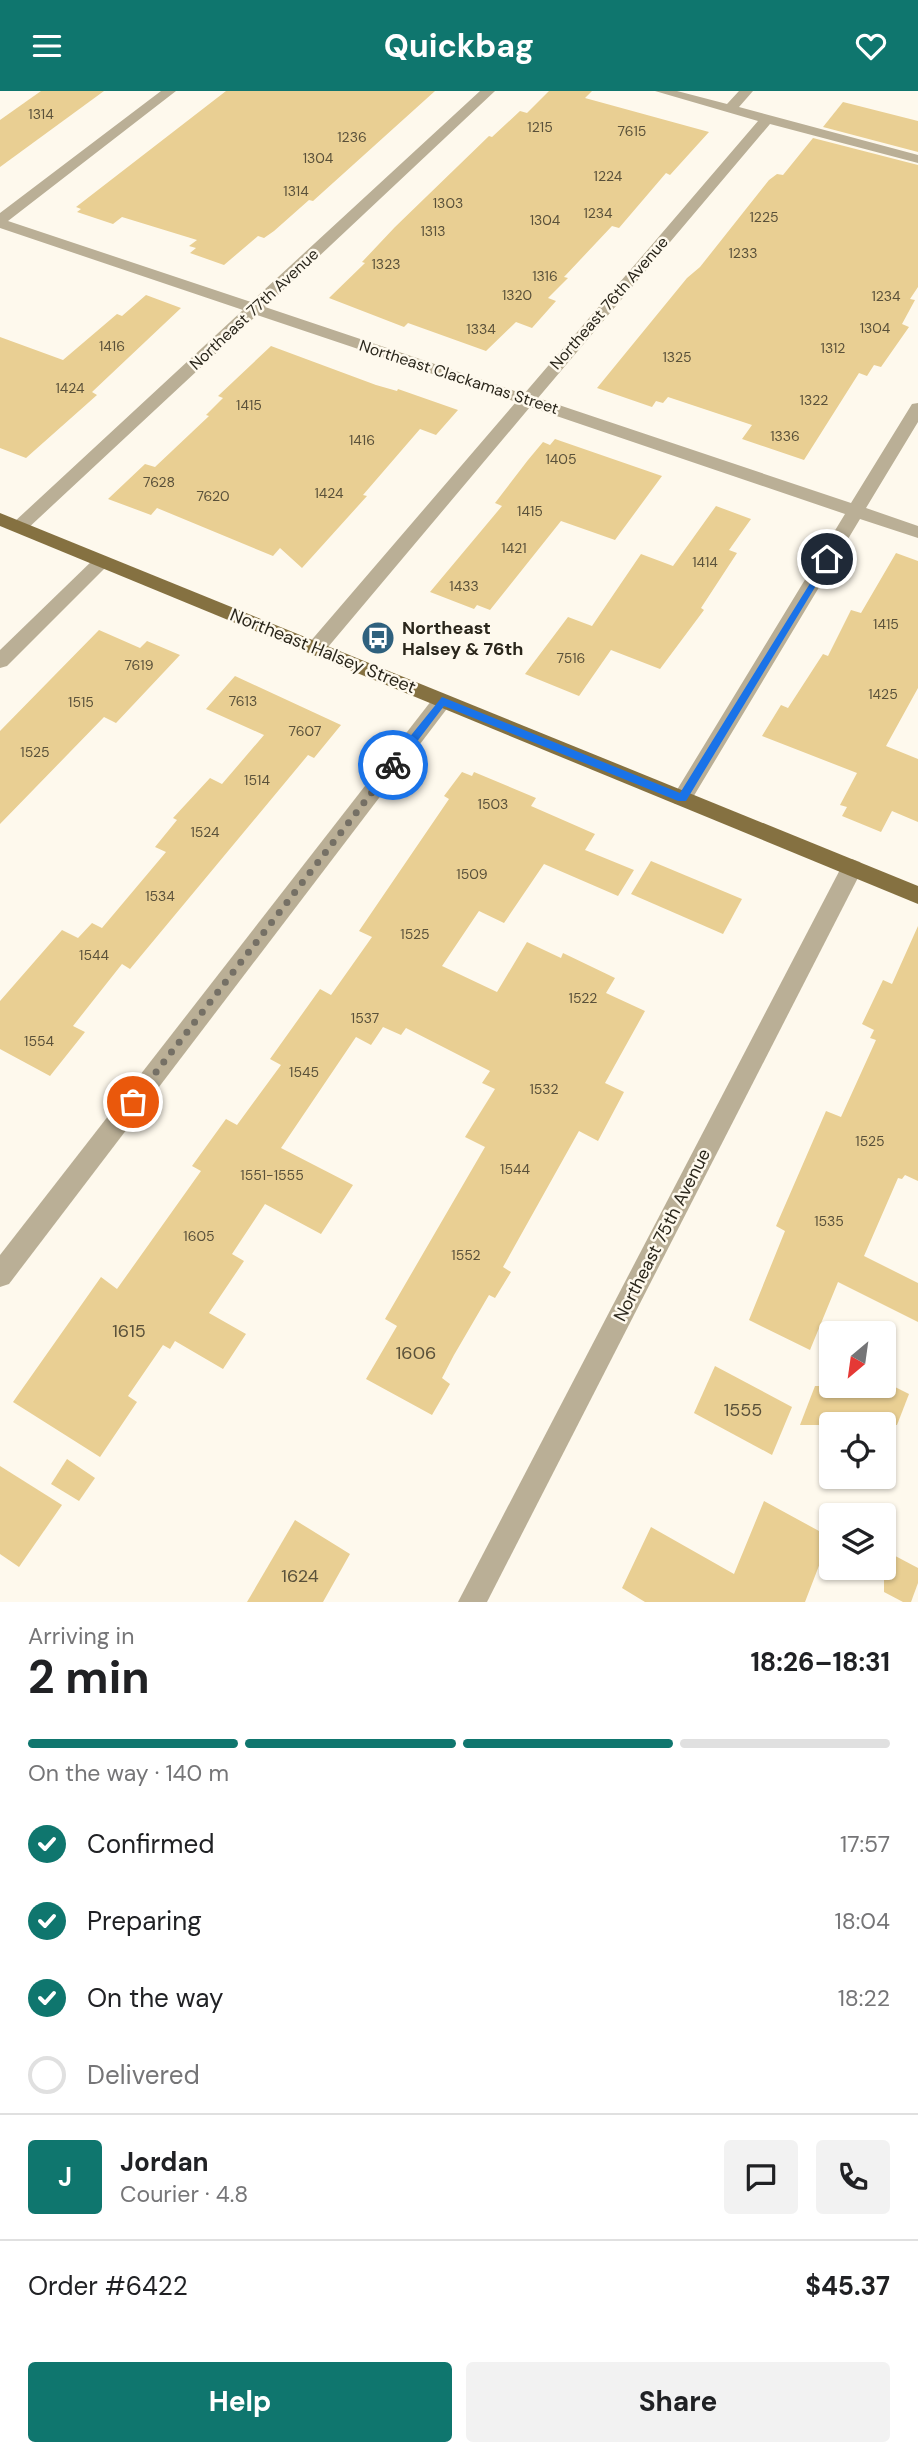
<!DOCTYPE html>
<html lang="en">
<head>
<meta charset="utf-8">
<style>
	body { margin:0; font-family:"DM Sans",sans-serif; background:#f2f2f2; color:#202124; height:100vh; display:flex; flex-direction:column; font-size:26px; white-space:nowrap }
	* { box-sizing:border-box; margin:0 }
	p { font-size:23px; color:#757577 }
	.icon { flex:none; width:38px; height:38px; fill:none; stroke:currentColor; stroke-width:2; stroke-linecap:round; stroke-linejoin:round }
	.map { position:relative; height:1511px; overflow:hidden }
	.drawer { display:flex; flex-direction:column; background:#fff; flex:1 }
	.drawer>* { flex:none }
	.needle { width:46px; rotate:209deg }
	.controls { position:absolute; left:819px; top:1230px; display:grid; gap:14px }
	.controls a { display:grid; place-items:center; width:77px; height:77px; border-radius:7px; background:#fff; box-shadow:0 2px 5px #0004; font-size:35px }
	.pin { position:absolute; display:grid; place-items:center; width:60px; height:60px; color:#fff; margin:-30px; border:4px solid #fff; border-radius:50%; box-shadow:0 2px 7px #0007 }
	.courier { position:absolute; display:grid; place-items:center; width:70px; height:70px; margin:-35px; border:5px solid #1a73e8; border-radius:50%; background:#fff; color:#222; box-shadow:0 2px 9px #0007 }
	.head em { font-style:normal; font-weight:700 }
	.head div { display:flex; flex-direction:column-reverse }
	.head { display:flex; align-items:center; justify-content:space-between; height:119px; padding:0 28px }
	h1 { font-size:46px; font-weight:700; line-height:52px }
	.bar { display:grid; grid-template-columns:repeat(4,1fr); gap:10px 7px; align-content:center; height:84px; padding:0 28px }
	.bar i { height:9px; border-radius:5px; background:#e0e0e0 }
	.bar .on { background:#0f766e }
	.bar p { grid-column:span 4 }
	.line { display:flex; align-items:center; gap:18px; padding:0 28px; border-top:2px solid #e0e0e0 }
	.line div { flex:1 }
	.round { display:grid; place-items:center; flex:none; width:74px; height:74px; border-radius:7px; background:#f2f2f2 }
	ol { padding:0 28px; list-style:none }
	li { display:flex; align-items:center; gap:21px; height:77px }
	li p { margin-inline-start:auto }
	li .icon { padding:7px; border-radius:50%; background:#0f766e; color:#fff; stroke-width:4 }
	li:last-child { color:#757577 }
	li i { width:38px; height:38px; border:4px solid #e0e0e0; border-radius:50% }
	.button { display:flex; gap:14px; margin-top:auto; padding:14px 28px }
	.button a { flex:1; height:80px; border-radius:7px; background:#0f766e; color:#fff; font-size:28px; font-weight:700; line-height:80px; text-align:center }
	.button a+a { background:#f2f2f2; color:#202124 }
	header { display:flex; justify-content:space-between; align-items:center; height:91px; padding:0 28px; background:#0f766e; color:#fff; font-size:32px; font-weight:700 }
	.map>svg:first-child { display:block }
	.building { fill:#e9cf93 }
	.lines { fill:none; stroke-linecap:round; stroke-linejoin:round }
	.minor { fill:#baaf96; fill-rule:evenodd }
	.major { fill:#857141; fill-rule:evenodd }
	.route { fill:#1a73e8 }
	.done { stroke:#757065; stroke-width:7; stroke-dasharray:0 12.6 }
	.labels { text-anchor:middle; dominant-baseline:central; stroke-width:5; stroke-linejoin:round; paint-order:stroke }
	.number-label { font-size:14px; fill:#5a513a }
	.far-street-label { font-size:16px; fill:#2b271c; stroke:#fef9ed }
	.poi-label { font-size:18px; font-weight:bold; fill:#2b271c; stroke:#fef9ed; text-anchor:start }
	.street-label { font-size:18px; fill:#2b271c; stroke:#fef9ed }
	.near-number-label { font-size:18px; fill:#5a513a }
</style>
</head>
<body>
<header><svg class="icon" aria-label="menu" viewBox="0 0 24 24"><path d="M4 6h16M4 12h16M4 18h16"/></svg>Quickbag<svg class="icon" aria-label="heart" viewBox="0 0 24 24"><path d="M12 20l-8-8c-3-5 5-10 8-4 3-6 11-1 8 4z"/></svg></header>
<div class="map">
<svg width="918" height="1511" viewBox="0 0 918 1511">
	<rect width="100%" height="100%" fill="#fef9ed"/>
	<g class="building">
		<path d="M41,0H104L0,76V29Z"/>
		<path d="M226,0H435L313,110L309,109L274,140L264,147L258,145L224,174L190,162L196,157L189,155L197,149L122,126L113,133L77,121L81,118L76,116Z"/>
		<path d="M549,0H592L585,7L709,41L670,84L666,82L619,137L612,135L564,186L568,187L548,207L556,210L532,237L516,231L486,260L408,232L404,236L329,207L365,172L362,171L395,136L489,45L492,46L520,20L527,22Z"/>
		<path d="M843,11L918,30V61L823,36Z"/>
		<path d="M813,47L918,74V196L910,208L915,209L902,233L909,236L881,276L874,274L867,285L859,282L804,369L742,348L752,334L668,306L663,312L656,310L652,316L597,297L687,187L700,176L769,89L777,83L783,84Z"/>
		<path d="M146,204L181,217L92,301L97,304L26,367L0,357V246L63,269L117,223L122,225Z"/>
		<path d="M271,255L376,294L397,300L398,298L458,319L436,344L420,338L363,404L367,405L302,477L280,457L273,465L157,417L151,424L108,408L145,373L155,376L209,325L206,324L223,307L218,305Z"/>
		<path d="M555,348L662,385L615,449L561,430L490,519L477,514L474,518L430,501L502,415L495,412L528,369L543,351L550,354Z"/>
		<path d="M716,415L751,428L729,459L737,462L701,517L704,519L660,578L611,559L579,605L525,583L568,526L592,535L641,463L673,475Z"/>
		<path d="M896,462L918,470V597L886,655L918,668V731L892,720L881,741L842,725L847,716L840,714L857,682L762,645L781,614L788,617L823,563L828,565L851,519L861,522Z"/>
		<path d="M99,539L140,557L147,550L180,564L116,632L104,626L0,733V640Z"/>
		<path d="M235,585L341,634L314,667L308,664L130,878L122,873L73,935L85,941L50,985L0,958V910L62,839L78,847L92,832L102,837L166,761L155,756L177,729L173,727L210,687L222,693L264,644L206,618Z"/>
		<path d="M462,681L472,685L474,681L536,707L531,715L595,743L585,759L634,779L618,805L544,773L504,832L479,820L442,875L497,901L527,851L561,867L563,862L615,887L606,902L645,920L605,992L624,1001L598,1050L579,1040L503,1176L511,1181L495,1207L489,1204L454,1264L442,1287L450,1293L432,1324L366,1288L397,1235L385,1228L485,1056L465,1046L495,998L482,992L490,980L406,937L401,944L383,936L371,954L356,946L281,1057L353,1094L321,1143L265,1113L232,1163L244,1170L209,1222L246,1243L223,1278L175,1250L170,1258L163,1254L128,1305L137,1311L100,1366L13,1311L101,1186L117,1198L201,1080L192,1075L226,1028L237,1034L281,974L270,968L320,898L331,904L372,846L359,840L449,708L444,705Z"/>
		<path d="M651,770L742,808L723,843L631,803Z"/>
		<path d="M918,835V1090L905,1084L902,1088L898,1087L864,1165L918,1192V1231L838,1191L810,1259L749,1229L785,1140L776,1135L826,1020L841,1026L876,949L870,947L874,939L862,933L883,889L892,893Z"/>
		<path d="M715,1275L792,1316L772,1364L694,1322Z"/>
		<path d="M815,1295H893L909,1303L897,1334H800Z"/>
		<path d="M67,1368L95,1387L79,1410L51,1393Z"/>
		<path d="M0,1375L62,1414L19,1476L0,1463Z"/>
		<path d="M764,1410L830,1446L805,1511H645L622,1497L651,1436L734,1483Z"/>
		<path d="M295,1429L350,1463L323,1511H247Z"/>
		<path d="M884,1459L918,1477V1492L911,1511H903L884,1501Z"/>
	</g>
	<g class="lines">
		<g class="minor">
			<path d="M161,0H176L8,130L251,211L480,0H495L265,216L524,303L758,30L655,0H677L727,13L739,0H753L739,16L918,64V72L770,33L538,307L851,412L912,313L918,312V331L866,417L918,435V447L860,428L689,713H675L672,707L845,423L530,316L323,562H309L307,557L309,552L516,311L257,224L25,440H13L10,436L13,432L243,219L0,137V122Z"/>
			<path d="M102,464L111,470L108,474L7,575L0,577V559L96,466Z"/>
			<path d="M442,603L452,610L449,615L9,1193L0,1196V1164L435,605Z"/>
			<path d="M852,768L860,771L863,777L487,1511H458L844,771Z"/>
		</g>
		<path class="major" d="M0,422L918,795V813L0,435Z"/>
	</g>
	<path class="route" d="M827,465L832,468L686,710H678L444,615L397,677L387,674L442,606L680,702Z"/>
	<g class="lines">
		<path class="done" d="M133,1011L393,674"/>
	</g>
	<defs>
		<symbol id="bus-disc" viewBox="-11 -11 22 22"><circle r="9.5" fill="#2f617e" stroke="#fef9ed"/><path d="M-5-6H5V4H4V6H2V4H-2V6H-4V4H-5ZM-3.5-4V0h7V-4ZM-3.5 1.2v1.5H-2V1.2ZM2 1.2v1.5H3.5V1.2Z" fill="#fff"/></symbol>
	</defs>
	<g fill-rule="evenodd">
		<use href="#bus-disc" x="359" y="528" width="38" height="38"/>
	</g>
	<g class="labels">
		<g class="number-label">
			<text x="41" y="23">1314</text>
			<text x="540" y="36">1215</text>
			<text x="632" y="40">7615</text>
			<text x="352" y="46">1236</text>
			<text x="318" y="67">1304</text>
			<text x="608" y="85">1224</text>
			<text x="296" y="100">1314</text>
			<text x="448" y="112">1303</text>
			<text x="598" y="122">1234</text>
			<text x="764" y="126">1225</text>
			<text x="545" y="129">1304</text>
			<text x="433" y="140">1313</text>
			<text x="743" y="162">1233</text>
			<text x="386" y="173">1323</text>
			<text x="545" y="185">1316</text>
			<text x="517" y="204">1320</text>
			<text x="886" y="205">1234</text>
			<text x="875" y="237">1304</text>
			<text x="481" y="238">1334</text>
			<text x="112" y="255">1416</text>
			<text x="833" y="257">1312</text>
			<text x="677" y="266">1325</text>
			<text x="70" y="297">1424</text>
			<text x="814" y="309">1322</text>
			<text x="249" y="314">1415</text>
			<text x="785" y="345">1336</text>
			<text x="362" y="349">1416</text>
			<text x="561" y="368">1405</text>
			<text x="159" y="391">7628</text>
			<text x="329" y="402">1424</text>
			<text x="213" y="405">7620</text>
			<text x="530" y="420">1415</text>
			<text x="514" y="457">1421</text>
			<text x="705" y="471">1414</text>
			<text x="464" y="495">1433</text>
			<text x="886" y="533">1415</text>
			<text x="571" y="567">7516</text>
			<text x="139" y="574">7619</text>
			<text x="883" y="603">1425</text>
			<text x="243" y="610">7613</text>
			<text x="81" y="611">1515</text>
			<text x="305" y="640">7607</text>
			<text x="35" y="661">1525</text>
			<text x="257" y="689">1514</text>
			<text x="493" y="713">1503</text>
			<text x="205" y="741">1524</text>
			<text x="472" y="783">1509</text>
			<text x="160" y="805">1534</text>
			<text x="415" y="843">1525</text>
			<text x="94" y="864">1544</text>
			<text x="583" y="907">1522</text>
			<text x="365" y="927">1537</text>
			<text x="39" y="950">1554</text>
			<text x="304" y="981">1545</text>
			<text x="544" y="998">1532</text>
			<text x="870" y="1050">1525</text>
			<text x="515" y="1078">1544</text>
			<text x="272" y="1084">1551-1555</text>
			<text x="829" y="1130">1535</text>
			<text x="199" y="1145">1605</text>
			<text x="466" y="1164">1552</text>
		</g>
		<g class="far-street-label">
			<text transform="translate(609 212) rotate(-49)">Northeast 76th Avenue</text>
			<text transform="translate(254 218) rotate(-43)">Northeast 77th Avenue</text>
			<text transform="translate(459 286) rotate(18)">Northeast Clackamas Street</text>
		</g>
		<g class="poi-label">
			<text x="402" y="537">Northeast<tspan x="402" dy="21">Halsey &amp; 76th</tspan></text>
		</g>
		<g class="street-label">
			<text transform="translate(323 560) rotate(22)">Northeast Halsey Street</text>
			<text transform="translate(662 1144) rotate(-63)">Northeast 75th Avenue</text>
		</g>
		<g class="near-number-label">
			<text x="129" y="1240">1615</text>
			<text x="416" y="1262">1606</text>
			<text x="743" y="1319">1555</text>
			<text x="300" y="1485">1624</text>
		</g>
	</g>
</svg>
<div class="controls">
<a><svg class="needle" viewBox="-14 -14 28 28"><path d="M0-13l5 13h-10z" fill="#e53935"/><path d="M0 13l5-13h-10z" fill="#757577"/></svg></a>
<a><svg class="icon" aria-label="locate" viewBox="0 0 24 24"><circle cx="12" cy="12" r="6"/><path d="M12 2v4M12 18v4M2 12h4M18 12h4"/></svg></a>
<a><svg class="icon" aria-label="layers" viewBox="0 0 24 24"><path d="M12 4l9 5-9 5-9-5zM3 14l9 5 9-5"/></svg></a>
</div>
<div class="pin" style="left:133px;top:1011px;background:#ea580c"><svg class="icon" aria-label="bag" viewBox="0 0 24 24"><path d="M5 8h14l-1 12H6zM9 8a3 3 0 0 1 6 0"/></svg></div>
<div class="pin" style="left:827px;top:468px;background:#1f2937"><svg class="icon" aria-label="home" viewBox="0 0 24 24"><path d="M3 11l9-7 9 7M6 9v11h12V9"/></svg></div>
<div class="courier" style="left:393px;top:674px"><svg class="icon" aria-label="bike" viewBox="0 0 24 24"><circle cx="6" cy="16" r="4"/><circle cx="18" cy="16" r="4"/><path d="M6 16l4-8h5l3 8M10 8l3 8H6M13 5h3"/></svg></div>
</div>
<section class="drawer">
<div class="head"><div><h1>2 min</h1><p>Arriving in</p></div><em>18:26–18:31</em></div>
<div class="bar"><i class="on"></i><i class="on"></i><i class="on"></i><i></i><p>On the way · 140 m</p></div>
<ol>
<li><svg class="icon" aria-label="check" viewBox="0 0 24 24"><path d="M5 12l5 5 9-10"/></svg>Confirmed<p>17:57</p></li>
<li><svg class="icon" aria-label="check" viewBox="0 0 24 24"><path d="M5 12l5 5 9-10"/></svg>Preparing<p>18:04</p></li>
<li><svg class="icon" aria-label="check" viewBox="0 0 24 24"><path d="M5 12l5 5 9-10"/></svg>On the way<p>18:22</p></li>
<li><i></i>Delivered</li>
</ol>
<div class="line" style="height:126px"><b class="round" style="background:#0f766e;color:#fff">J</b><div><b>Jordan</b><p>Courier · 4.8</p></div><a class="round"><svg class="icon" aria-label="chat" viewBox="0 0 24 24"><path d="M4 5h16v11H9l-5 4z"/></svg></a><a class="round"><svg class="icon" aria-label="phone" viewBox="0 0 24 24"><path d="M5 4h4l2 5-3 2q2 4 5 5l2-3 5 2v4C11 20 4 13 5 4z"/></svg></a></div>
<div class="line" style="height:91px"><div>Order #6422</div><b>$45.37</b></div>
<div class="button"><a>Help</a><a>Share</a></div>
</section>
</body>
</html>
